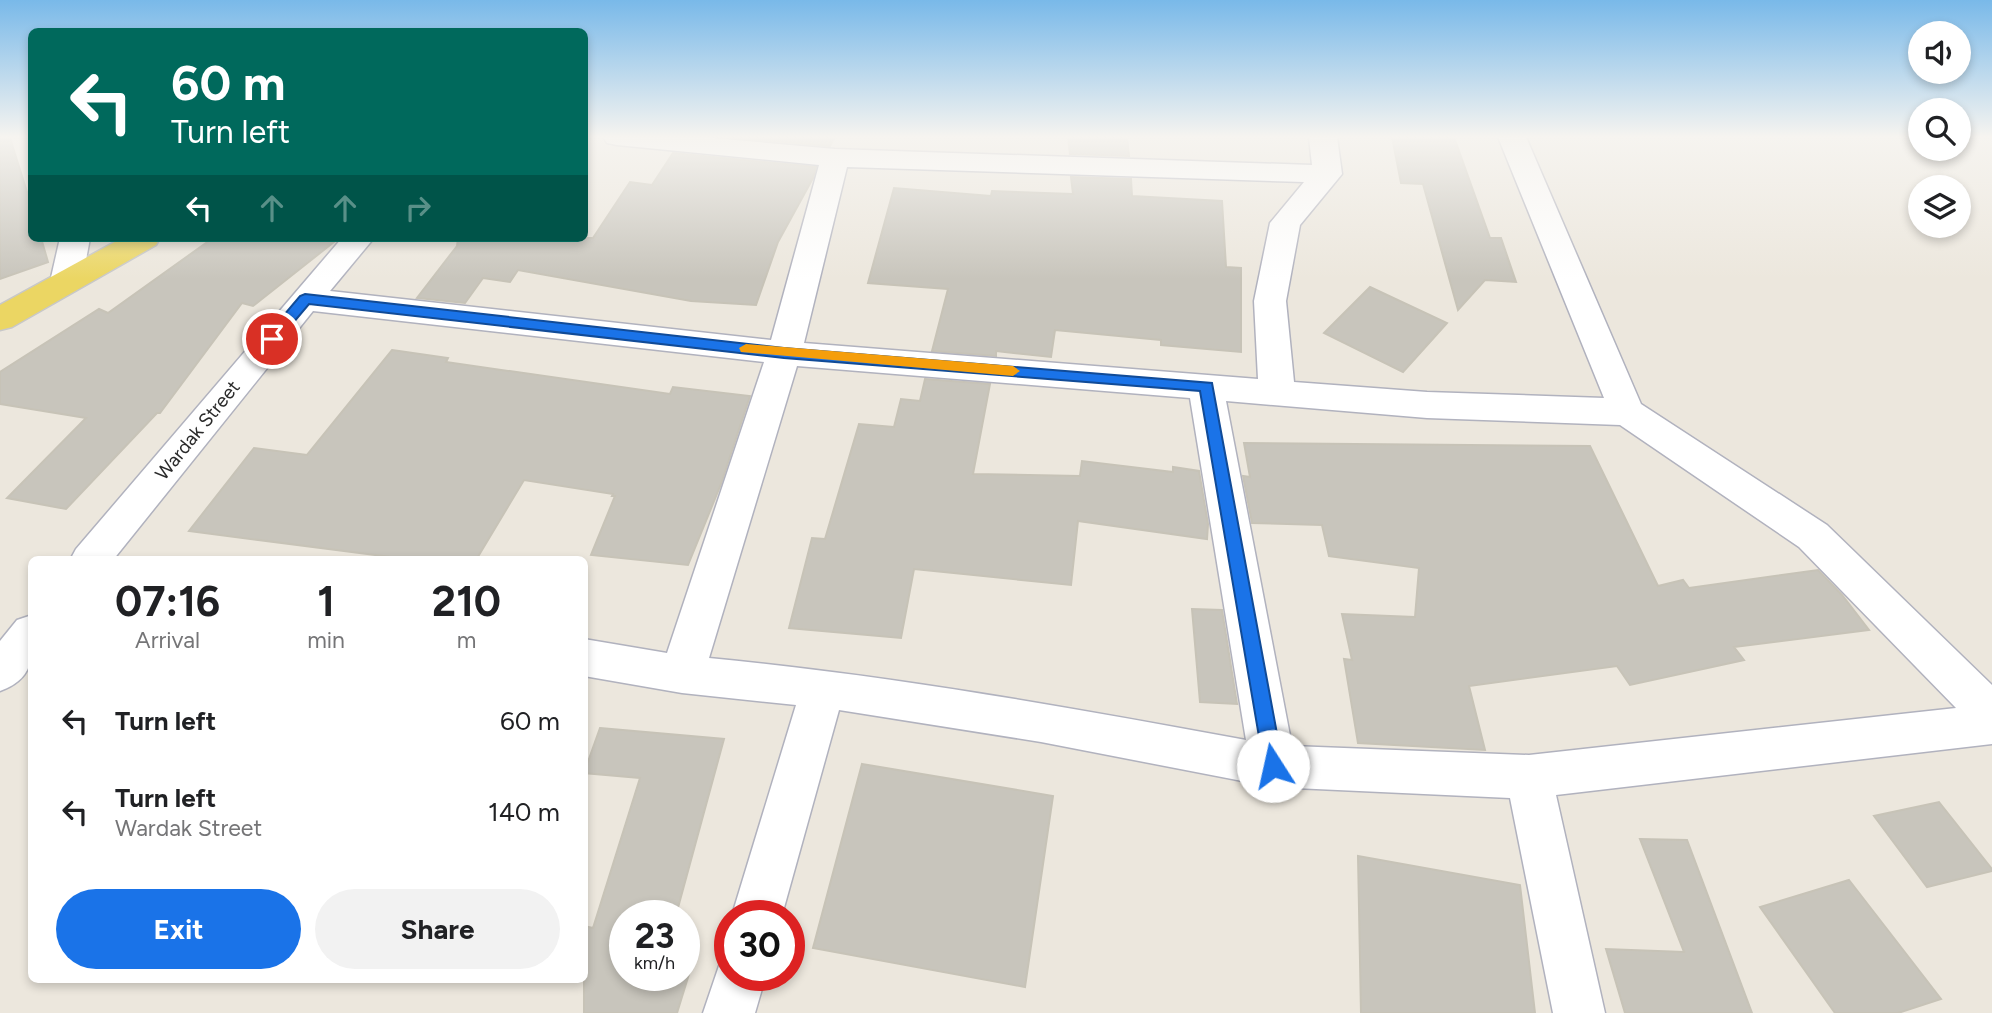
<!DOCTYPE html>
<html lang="en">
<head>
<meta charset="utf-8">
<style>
	:root { --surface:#fff; --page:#f2f2f2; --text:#202124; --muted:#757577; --accent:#1a73e8 }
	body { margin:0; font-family:Figtree,sans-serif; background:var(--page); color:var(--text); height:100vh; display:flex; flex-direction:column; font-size:26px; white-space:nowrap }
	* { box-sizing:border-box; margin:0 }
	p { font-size:23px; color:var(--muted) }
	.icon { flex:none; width:38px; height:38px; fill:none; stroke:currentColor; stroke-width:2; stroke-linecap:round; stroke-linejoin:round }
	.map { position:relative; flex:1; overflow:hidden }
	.drawer { position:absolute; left:28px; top:556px; width:560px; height:427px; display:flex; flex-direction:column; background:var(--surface); border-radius:10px; box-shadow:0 4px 10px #0003 }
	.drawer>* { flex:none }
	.top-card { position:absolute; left:28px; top:28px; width:560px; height:214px; border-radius:10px; box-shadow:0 4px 10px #0003; background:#00695c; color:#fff; overflow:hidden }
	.tools { position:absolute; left:1908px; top:21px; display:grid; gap:14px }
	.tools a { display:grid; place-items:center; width:63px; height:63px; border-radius:50%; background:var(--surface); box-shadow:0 4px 10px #0003; font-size:35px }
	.speed { position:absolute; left:609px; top:900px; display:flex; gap:14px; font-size:35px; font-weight:700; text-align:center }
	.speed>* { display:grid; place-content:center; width:91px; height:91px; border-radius:50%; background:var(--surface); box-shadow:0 4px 10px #0003; line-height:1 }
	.speed small { font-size:18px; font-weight:400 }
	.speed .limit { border:10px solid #d22; background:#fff; color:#111 }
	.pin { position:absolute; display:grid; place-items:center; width:60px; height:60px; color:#fff; margin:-30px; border:4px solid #fff; border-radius:50%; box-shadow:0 2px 7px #0007 }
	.me { position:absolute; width:77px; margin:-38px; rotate:350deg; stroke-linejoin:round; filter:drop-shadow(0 0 5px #0008) }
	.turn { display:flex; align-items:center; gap:24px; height:147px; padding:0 28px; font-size:32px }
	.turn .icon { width:91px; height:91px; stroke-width:2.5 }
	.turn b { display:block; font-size:49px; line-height:60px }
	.lanes { display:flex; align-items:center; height:66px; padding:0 28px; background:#0003; justify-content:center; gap:35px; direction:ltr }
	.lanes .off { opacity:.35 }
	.eta { display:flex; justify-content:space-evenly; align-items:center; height:119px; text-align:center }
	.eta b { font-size:42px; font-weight:700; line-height:49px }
	.action { display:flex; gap:14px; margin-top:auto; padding:14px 28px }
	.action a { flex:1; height:80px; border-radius:42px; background:var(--accent); color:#fff; font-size:28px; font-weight:700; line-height:80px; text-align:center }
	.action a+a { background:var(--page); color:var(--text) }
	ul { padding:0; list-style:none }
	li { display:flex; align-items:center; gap:21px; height:91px; padding:0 28px }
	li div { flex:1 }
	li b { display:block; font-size:26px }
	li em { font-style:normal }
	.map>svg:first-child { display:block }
	.building { fill:#c8c5bc; stroke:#c7c3b7; stroke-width:2 }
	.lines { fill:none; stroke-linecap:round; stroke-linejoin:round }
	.minor-casing { stroke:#b1b2be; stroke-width:3 }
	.major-casing { stroke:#c8c8c8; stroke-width:3 }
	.minor { fill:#fff; fill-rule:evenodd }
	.major { fill:#ebd663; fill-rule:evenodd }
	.route { fill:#1a73e8; stroke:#114b97; stroke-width:2 }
	.slow { fill:#f59e0b }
	.labels { text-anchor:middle; stroke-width:5; stroke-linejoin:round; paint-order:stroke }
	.street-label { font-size:19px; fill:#2b2b2b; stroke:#fff }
</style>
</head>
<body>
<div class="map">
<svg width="1992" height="1013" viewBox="0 0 1992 1013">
	<rect width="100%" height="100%" fill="#ece7dd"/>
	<g class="building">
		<path d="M728,137h107l-5,9z"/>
		<path d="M1068,137h59l2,19 -59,-2z"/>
		<path d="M1392,137h62l36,101h11l15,44 -31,-2 -27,30 -35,-126 -22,-1z"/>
		<path d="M10,138l22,70v30h9l7,24 -48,17v-140z"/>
		<path d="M673,153l143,14 -3,11 -35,64 -22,63 -65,-4 -173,-31 -8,12 -27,-4 -18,25 -48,-5 40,-52 1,-8h135l37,-56 22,3z"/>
		<path d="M1071,177l60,2 1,17 90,5 4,66 15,1v84l-80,-7v-5l-106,-10 -4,27 -55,-6v5l-64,-5 16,-62 -80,-6 26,-95 97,8 1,-5 81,3z"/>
		<path d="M213,238h126l-86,68 -11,-3 -82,110h-3l-91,96 -59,-11 79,-80 -86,-14v-32l99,-63 9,4z"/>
		<path d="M1370,287l77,36 -44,49 -79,-39z"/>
		<path d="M392,350l56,8 -2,4 224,32 3,-7 77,9 -29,88 -33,81 -97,-10 24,-59h-3l1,-2 -89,-14 -48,80h-62l-225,-29 65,-83 53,7z"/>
		<path d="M925,379l65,5 -17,90 107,2 2,-15 91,11v-5l26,4 9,53 -1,15 -129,-18 -7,64 -157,-16 -13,69 -112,-10 23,-90 13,1 34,-115 35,3 7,-28 19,2z"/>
		<path d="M1244,443l346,3 68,140 25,-6 6,8 129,-18 24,25 27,35 -135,17 10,13 -114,25 -13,-19 -148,20 16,64 -127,-7 -14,-84 8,1 -10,-46 73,3 4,-49 -90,-12 -7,-31 -70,-2 -9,-47 7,1z"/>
		<path d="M1192,609l30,1 15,94 -37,-2z"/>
		<path d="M600,728l124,11 -48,176h-51v60h59v-33l14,3 -21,68h-93v-87l9,2 47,-150 -56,-5z"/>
		<path d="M862,764l191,32 -28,191 -212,-39z"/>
		<path d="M1939,802l53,67v2l-65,16 -53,-71z"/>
		<path d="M1640,839l47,1 65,173h-127l-19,-64 78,3z"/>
		<path d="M1358,856l162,29 15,128h-174z"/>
		<path d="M1849,880l92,119 -43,14h-63l-75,-106z"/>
	</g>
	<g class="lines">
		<g class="minor-casing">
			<g id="minor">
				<path d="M603,137h99l133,12 477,16 -3,-28h28l5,37 -42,51 -14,76 8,81 133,10 177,6 -106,-261h28l115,267 186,121 165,160v59l-436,51 49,218h-52l-43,-215 -237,-11 -232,-45 -202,-32 -57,205h-50l64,-210 -114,-12 -98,-17v-37l83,14 97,-291 -451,-51 -200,249h-43l6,-11 266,-311h32l-44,53 441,49 48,-175 -202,-20 -10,-2zM847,167l457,15 -34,41 -16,78 4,78 -454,-36zM797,366l393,32 56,342c-179,-33 -357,-65 -537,-82zM1226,401l201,17 193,7 179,122 157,161 -427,47 -237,-9z"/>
				<path d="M60,238h30l-8,44 -5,7 -11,3 -11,-3 -5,-7z"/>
				<path d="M32,615c0,35 7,62 -32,76v-50l17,-21z"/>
				<path d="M730,953v22h36l-11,38h-52l19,-56z"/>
			</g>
		</g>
		<g class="major-casing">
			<path id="major" d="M122,238h38l-4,7 -144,82 -12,3v-25z"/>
		</g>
		<use href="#minor" class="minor"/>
		<use href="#major" class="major"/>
	</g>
	<linearGradient id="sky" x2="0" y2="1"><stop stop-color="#79b9e9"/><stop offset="0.49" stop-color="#f6f4f0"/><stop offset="1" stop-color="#f6f4f0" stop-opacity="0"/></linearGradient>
	<rect width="1992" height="279" fill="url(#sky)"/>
	<path class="route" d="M305,294l479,54 428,35 71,383 -3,6 -7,3 -6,-3 -3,-6 -64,-375 -416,-33 -475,-54 -32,38h-10v-7l33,-39z"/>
	<path class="slow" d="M746,344l267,22 7,5 -7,5 -272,-24 -2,-4z"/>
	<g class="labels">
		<g class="street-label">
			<text transform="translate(197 430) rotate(-51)" y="7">Wardak Street</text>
		</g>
	</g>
</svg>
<div class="tools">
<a><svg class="icon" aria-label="sound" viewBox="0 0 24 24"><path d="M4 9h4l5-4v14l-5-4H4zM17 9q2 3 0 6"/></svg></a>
<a><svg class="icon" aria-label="search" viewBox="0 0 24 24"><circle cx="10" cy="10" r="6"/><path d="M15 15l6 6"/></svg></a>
<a><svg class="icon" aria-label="layers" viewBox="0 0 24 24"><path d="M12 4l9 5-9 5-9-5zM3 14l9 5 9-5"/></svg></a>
</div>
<div class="speed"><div>23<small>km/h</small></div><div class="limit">30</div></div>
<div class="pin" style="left:272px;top:339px;background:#d93025"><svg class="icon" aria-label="arrive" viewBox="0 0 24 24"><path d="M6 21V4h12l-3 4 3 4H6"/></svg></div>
<svg class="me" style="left:1273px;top:766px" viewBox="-20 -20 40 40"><circle r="19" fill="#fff"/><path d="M0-13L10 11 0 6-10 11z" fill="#1a73e8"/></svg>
<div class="top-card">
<div class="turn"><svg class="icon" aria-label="left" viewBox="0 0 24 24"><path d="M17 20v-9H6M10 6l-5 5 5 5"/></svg><div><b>60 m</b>Turn left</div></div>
<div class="lanes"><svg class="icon" aria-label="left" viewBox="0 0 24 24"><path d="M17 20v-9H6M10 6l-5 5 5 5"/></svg><svg class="icon off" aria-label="ahead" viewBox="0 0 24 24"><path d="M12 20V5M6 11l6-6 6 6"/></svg><svg class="icon off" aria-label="ahead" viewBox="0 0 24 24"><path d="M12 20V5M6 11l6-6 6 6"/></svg><svg class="icon off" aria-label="right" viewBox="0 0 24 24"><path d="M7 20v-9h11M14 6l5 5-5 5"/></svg></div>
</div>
<section class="drawer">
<div class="eta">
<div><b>07:16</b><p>Arrival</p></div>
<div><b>1</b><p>min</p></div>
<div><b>210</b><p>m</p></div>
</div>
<ul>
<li><svg class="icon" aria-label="left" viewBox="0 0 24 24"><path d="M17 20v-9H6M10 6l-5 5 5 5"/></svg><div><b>Turn left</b></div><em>60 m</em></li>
<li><svg class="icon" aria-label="left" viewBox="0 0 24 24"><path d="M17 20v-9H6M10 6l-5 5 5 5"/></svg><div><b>Turn left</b><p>Wardak Street</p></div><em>140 m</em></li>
</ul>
<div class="action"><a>Exit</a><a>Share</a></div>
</section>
</div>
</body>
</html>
